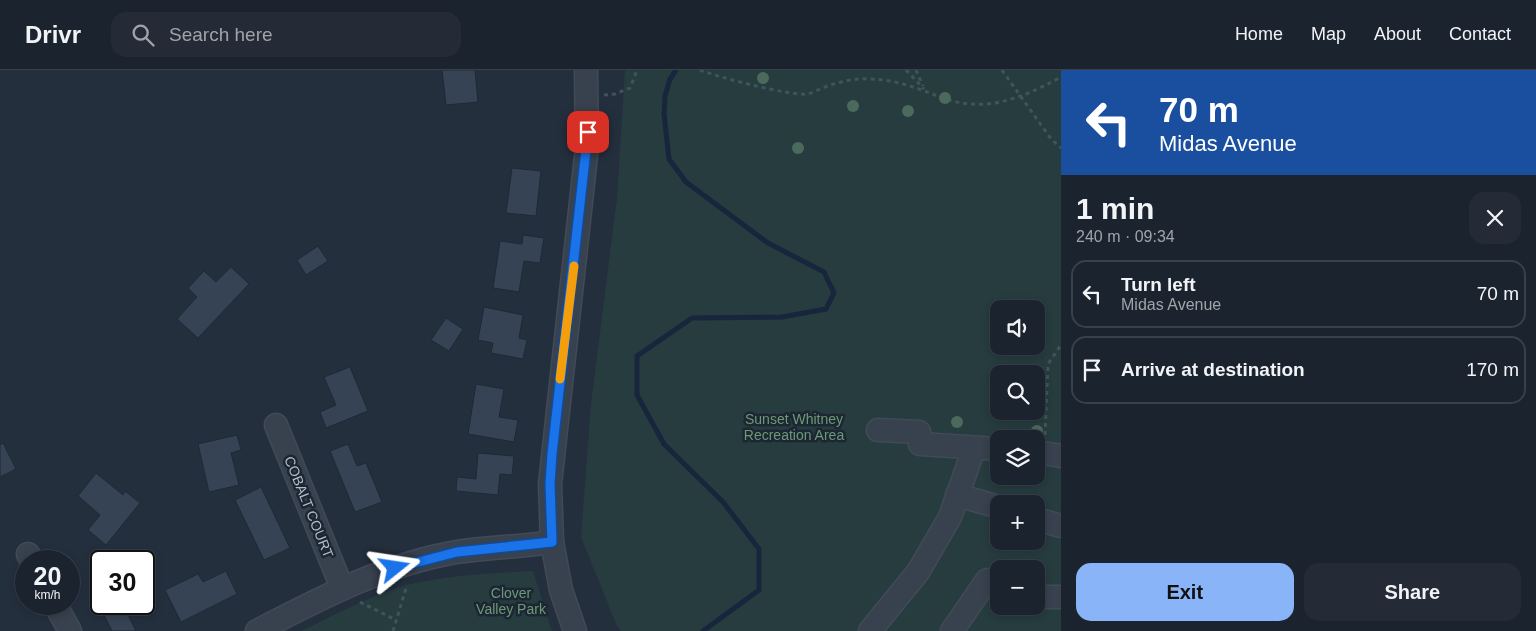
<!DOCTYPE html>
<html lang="en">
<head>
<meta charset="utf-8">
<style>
	:root { --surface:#1b232e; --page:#242b36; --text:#f1f3f6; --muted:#a0a4aa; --line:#39404a; --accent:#8ab4f8 }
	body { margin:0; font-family:Helvetica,sans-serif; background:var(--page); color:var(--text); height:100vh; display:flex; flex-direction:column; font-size:19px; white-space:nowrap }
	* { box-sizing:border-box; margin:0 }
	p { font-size:16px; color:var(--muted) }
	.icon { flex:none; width:28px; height:28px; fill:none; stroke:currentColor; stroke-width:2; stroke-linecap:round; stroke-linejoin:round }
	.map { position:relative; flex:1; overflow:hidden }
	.sheet { display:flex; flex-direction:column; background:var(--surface); width:475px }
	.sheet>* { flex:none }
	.top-card { background:#1a4fa0; color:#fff; overflow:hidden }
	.tools { position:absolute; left:990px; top:230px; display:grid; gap:10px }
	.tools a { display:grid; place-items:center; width:55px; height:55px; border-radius:10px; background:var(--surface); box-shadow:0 2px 8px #0003,0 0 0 1px var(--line); font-size:25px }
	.speed { position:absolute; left:15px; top:480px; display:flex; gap:10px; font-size:25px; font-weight:700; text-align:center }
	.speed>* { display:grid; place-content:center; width:65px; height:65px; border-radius:50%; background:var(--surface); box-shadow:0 2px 8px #0003,0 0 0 1px var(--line); line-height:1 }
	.speed small { font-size:12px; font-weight:400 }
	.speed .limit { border:2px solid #111; border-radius:8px; background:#fff; color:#111 }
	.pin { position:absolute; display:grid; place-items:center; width:42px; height:42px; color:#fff; margin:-21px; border-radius:10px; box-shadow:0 2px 8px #0006 }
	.me { position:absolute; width:55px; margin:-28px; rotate:75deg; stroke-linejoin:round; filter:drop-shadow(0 0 4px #0008) }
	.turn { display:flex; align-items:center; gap:18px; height:105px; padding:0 15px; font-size:22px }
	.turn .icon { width:65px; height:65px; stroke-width:2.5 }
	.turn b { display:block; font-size:35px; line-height:42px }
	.round { display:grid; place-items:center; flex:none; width:52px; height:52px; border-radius:15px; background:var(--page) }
	.overview { display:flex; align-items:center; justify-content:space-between; height:85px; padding:0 15px }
	h1 { font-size:30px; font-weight:600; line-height:38px }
	.primary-button { display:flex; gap:10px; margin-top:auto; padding:10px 15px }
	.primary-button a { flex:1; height:58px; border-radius:15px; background:var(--accent); color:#111; font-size:20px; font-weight:600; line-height:58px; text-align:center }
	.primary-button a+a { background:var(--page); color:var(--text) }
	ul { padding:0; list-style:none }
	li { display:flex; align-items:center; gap:15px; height:68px; margin:0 10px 8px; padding:0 5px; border:2px solid var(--line); border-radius:15px }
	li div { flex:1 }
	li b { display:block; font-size:19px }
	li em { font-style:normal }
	header { display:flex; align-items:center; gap:30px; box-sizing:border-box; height:70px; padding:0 25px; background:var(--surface); border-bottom:1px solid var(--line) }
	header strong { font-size:24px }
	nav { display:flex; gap:28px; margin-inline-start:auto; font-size:18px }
	.search { width:350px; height:45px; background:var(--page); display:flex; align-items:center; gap:12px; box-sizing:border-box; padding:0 18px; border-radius:15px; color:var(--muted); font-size:19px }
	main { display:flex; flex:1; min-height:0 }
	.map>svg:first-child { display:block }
	.green { fill:#263c3f; fill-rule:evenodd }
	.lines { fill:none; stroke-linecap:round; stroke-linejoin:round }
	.stream { stroke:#17263c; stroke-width:5 }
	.building { fill:#364354; stroke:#1f2835 }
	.minor-casing { stroke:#414a57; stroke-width:25 }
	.path { stroke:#3f5557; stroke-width:3; stroke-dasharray:4 4; stroke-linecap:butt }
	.minor { stroke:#38414e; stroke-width:22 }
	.tree { fill:#4b6a5d }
	.route-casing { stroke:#114b97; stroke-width:12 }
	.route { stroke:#1a73e8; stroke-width:9 }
	.slow { stroke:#f59e0b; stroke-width:9 }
	.labels { text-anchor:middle; stroke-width:5; stroke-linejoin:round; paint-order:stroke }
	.park-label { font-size:14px; fill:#6b9a76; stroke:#1d2633 }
	.street-label { font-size:14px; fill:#b4bcc9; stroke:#1d2633 }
</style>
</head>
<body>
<header>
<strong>Drivr</strong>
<div class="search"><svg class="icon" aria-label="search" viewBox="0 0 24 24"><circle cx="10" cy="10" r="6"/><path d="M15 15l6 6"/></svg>Search here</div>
<nav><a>Home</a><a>Map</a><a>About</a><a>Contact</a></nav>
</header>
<main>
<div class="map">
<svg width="1061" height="561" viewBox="0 0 1061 561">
	<rect width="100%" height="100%" fill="#242f3e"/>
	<g class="green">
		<path d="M625,0h436v561h-440l-5,-7 -35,-87 10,-133 26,-206zM999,239h37v37h-37zM999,304h37v37h-37zM999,369h37v37h-37zM999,434h37v37h-37zM999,499h37v37h-37z"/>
		<path d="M533,501l19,60h-251c32,-15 76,-39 110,-47 40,-9 81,-11 122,-13z"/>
	</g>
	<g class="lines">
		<path class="stream" d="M676,0l-6,9 -5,17 -1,18 5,45 17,23 82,61 56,29 10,21 -8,16 -44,8 -90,1 -55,38v39l27,49 59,58 36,47v41l-56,41"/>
	</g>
	<g class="building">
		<path d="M442,0h33l3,32 -32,3z"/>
		<path d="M512,98l29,3 -5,45 -30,-3z"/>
		<path d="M523,165l21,3 -4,25 -16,-2 -5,31 -26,-4 7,-47 22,3z"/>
		<path d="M318,176l10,15 -22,14 -9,-15z"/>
		<path d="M231,197l18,17 -51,54 -21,-19 20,-22 -9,-9 16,-17 12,11z"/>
		<path d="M484,237l39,8 -4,23 8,2 -4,19 -32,-6 2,-10 -15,-3z"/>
		<path d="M446,248l17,11 -14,22 -18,-11z"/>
		<path d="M350,297l18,44 -42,17 -6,-16 16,-7 -12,-28z"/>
		<path d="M476,314l28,5 -5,28 19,3 -4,22 -46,-8z"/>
		<path d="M237,365l4,15 -10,3 8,32 -30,7 -11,-48z"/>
		<path d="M3,373l13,26 -16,8v-32z"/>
		<path d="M348,374l9,22 9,-3 16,39 -27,10 -25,-61z"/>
		<path d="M478,383l36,3 -2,19 -12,-1 -2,21 -42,-4 1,-14 19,2z"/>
		<path d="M96,403l27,22 2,-4 15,12 -34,42 -18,-15 12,-15 -22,-19z"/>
		<path d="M261,417l29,61 -26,12 -29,-60z"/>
		<path d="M226,501l11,23 -56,28 -16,-32 33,-16 5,8z"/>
		<path d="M101,529v5h22l13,27h-24l-15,-30z"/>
	</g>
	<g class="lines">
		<g class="minor-casing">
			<g id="minor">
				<path d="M276,355l66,163"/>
				<path d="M878,360l41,2"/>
				<path d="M920,374l79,5"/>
				<path d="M1036,382l25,4"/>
				<path d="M957,425l42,12"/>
				<path d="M1036,449l25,7"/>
				<path d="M28,484l4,7"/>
				<path d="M1036,527h25"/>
				<path d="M55,534l15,27"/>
				<path d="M257,561c64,-33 128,-67 200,-79 32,-5 63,-5 95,-10"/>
				<path d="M575,561l-14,-41 -9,-48 -2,-58 37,-337 -1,-77"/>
				<path d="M870,561l48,-59 32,-55 24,-69"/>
				<path d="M952,561l35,-51 12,4"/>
			</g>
		</g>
		<g class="path">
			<path d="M700,0c17,7 90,26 107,24 6,-1 12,-5 18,-7 14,-5 29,-9 44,-8 28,0 52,11 77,20 42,14 78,-2 115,-22"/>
			<path d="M906,0l18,19"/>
			<path d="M916,0l7,16"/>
			<path d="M1002,0l49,69 10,9"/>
			<path d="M604,25l11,-1 15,-6 7,-18"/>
			<path d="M1045,365l3,-71 13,-19"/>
			<path d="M360,532l36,18"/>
			<path d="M393,561l14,-46"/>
		</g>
		<use href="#minor" class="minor"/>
	</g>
	<g class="tree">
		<circle cx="763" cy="8" r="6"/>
		<circle cx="945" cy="28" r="6"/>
		<circle cx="853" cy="36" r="6"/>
		<circle cx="908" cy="41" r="6"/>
		<circle cx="798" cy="78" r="6"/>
		<circle cx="957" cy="352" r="6"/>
		<circle cx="1037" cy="361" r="6"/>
	</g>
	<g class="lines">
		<g class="route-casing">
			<path id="route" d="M395,498l62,-16 95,-10 -2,-58 2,-30 36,-322"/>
		</g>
		<use href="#route" class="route"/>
		<path class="slow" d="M560,309l14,-113"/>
	</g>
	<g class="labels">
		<g class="park-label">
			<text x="794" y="354">Sunset Whitney<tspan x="794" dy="16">Recreation Area</tspan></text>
			<text x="511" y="528">Clover<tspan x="511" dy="16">Valley Park</tspan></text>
		</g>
		<g class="street-label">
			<text transform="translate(309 437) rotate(68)" y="5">COBALT COURT</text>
		</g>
	</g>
</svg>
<div class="tools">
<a><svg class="icon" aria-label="sound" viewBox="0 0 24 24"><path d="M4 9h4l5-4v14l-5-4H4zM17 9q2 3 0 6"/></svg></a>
<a><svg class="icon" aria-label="search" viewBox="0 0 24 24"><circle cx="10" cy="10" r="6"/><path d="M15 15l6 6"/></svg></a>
<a><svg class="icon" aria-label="layers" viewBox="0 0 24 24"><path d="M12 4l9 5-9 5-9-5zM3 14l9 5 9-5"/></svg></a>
<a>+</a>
<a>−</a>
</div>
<div class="speed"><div>20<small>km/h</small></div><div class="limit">30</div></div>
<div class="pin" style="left:588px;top:62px;background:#d93025"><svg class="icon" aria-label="arrive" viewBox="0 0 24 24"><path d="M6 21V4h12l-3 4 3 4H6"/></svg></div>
<svg class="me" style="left:395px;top:498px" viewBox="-20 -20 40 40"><path d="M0-17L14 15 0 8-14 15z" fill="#1a73e8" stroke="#fff" stroke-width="4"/></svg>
</div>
<section class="sheet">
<div class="top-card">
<div class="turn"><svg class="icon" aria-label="left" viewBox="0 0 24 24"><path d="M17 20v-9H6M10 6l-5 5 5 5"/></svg><div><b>70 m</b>Midas Avenue</div></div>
</div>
<div class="overview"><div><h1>1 min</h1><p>240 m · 09:34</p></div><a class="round"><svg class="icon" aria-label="close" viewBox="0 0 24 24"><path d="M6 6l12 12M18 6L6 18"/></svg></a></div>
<ul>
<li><svg class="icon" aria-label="left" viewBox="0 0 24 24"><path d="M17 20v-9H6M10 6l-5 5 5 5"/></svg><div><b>Turn left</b><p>Midas Avenue</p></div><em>70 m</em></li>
<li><svg class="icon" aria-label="arrive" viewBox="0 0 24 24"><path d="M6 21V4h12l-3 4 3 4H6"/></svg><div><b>Arrive at destination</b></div><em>170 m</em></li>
</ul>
<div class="primary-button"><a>Exit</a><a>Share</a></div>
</section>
</main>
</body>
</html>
